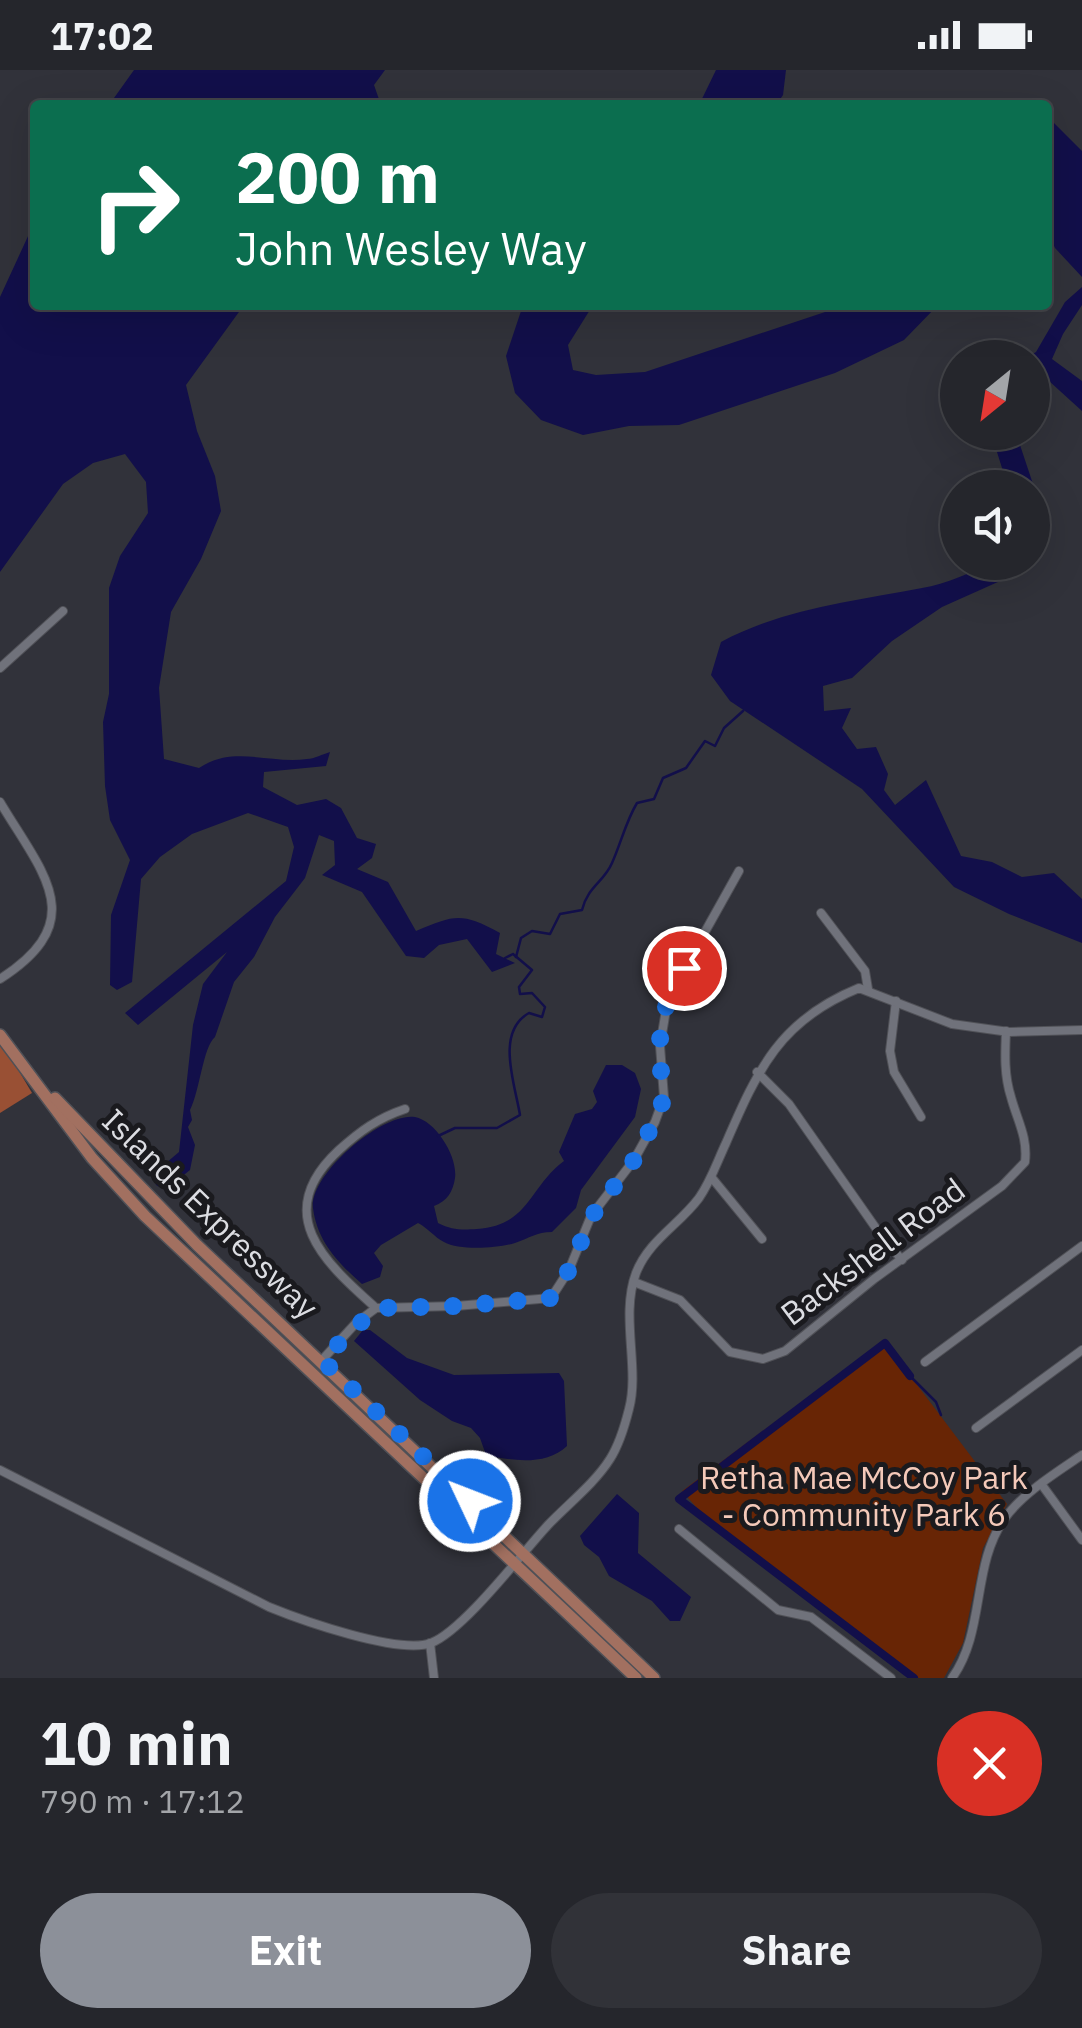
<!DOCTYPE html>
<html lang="en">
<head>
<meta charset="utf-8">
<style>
	:root { --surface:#25262c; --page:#313238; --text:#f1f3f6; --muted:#a3a5a9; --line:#424348; --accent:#8c9099 }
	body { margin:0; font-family:"IBM Plex Sans",sans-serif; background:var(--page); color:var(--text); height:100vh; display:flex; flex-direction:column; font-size:38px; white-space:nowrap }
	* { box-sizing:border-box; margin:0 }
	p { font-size:32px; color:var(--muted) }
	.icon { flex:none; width:55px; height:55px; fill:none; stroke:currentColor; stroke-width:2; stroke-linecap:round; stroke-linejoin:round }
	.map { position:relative; height:1608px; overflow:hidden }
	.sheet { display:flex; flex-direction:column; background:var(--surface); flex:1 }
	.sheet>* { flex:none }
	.top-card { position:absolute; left:30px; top:30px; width:1022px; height:210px; border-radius:10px; box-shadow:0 10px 40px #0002,0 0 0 2px var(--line); background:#0b6e4f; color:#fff; overflow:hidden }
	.needle { width:65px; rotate:210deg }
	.buttons { position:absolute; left:940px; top:270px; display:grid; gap:20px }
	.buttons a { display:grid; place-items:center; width:110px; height:110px; border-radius:50%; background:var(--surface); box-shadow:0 10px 40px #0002,0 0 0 2px var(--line); font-size:50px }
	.pin { position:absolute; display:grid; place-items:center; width:85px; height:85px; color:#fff; margin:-42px; border:5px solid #fff; border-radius:50%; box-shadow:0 2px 10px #0007 }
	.me { position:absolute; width:110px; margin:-55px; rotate:313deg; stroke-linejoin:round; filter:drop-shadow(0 0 8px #0008) }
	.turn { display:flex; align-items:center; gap:35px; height:210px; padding:0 40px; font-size:45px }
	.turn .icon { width:130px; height:130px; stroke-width:2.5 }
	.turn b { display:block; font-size:70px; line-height:85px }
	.round { display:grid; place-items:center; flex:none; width:105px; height:105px; border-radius:52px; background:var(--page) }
	.summary { display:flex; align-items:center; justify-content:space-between; height:170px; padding:0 40px }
	h1 { font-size:60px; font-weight:700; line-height:75px }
	.primary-button { display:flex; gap:20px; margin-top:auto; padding:20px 40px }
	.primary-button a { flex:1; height:115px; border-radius:60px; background:var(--accent); color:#fff; font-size:40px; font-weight:700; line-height:115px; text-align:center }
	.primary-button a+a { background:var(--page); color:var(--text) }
	.status { display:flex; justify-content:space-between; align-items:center; height:70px; padding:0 50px; background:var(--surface); direction:ltr }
	.status svg { height:28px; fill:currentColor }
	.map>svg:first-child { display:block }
	.green { fill:#682505 }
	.forest { fill:#995034 }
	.water { fill:#120f4a }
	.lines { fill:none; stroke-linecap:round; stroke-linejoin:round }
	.stream { stroke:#120f4a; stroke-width:2.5 }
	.canal { stroke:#120f4a; stroke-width:8 }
	.street-casing { stroke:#505157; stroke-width:10 }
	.primary-casing { stroke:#505157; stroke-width:14 }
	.street { stroke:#70727b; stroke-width:8 }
	.primary { stroke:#a27060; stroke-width:11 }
	.route { stroke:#1a73e8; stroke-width:18; stroke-dasharray:0 32.4 }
	.labels { text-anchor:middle; stroke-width:10; stroke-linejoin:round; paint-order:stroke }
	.street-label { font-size:32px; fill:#dcdde2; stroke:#1a1a1e }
	.park-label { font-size:32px; fill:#f4c9b9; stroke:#1a1a1e }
</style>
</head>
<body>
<div class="status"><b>17:02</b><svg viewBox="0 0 49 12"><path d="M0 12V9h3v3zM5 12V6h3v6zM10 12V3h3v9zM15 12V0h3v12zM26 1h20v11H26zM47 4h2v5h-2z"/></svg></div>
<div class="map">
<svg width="1082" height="1608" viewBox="0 0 1082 1608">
	<rect width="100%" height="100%" fill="#31323a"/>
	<path class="green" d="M884,1271l123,163 -24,44 -20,95 -19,35h-32l-215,-170 -15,-17z"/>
	<path class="forest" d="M0,969l32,54 -32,20z"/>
	<g class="water">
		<path d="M134,0h251l-11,15 7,20h-272z"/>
		<path d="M716,0h70l-3,25 -7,10h-77z"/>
		<path d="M1048,51l6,2 28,28v126l-27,-29 -7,-16z"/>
		<path d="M35,151v84h209l-58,80 11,46 18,45 6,35 -20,48 -30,53 -12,76 5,71 35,9c34,-23 70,-4 108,-9 7,0 16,-5 23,-7l-4,14 -62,6 -1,15 34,18 29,-6 15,9 16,30 19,6 -4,14 -15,11 31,13 28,49c39,-16 45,-19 84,2l-4,21 19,9 -23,9 -25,-33 -28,6 -15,13 -18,-2 -44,-64 -40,-17 13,-10 -1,-24 -15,-6 -14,43 -30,39 -21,40 -20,25 -19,55c-12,10 -15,53 -25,73l2,10 -4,7 7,18 -5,25 -25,20 -9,-5 -3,-11 26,-22 14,-127 10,-41 24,-32 -89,73 -13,-12 161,-132 8,-34 -6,-20 -40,-14 -56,21 -32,23 -19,22 -9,103 -15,8 -7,-5 1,-70 19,-55 -20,-40 -5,-34 -2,-64 6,-28v-106l11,-32 28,-43 -2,-31 -21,-28 -32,9 -30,21 -63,88v-275z"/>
		<path d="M1082,217v18l-19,29 -11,25 30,22v30l-33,-30h-16l-1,-23 -5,-1 9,-5 29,-50z"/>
		<path d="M523,235h70l-25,40 5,25 23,5 49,-3 201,-67h92l-34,35 -69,33 -156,52 -50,1 -46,9 -42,-15 -26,-27 -9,-37z"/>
		<path d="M991,363h25l19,57 3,60 -5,6 -1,-68 -24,-1z"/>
		<path d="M995,492l32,1 -9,10 -76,34 -50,34 -40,37 -29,8 1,25 27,-3 -9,20 15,21 19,-2 12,27 -4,16 11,15 31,-25 35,76 31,6 30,15 32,-4 28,26v44l-73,-29 -55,-27 -92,-98 -132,-88 -19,-26 10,-33c61,-33 133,-41 201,-54 24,-4 50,-16 73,-26z"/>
		<path d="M606,995h16l13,8 6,16 -6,28 -54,73 -5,18 -24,24c-16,0 -22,6 -37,11 -17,5 -55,8 -71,-1 -10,-5 -16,-14 -26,-19l-37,22 -7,8 9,13 -3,11 -18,7c-24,-21 -45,-43 -49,-76 -4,-33 69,-96 102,-91 21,4 43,40 40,61 -2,14 -8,23 -21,28l4,17c14,7 23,7 39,6 53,-4 51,-41 87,-68l-5,-9 16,-38 17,-5 5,-7 -4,-11z"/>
		<path d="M363,1260h7l37,28 47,17 105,-2 5,8 3,65c-21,20 -55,15 -81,9l-6,-17 -9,-10 -19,-7 -32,-21 -66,-59z"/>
		<path d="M617,1424l22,19 -1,40 53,44 -11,24h-10l-18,-20 -43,-25 -10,-19 -15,-12 -4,-9z"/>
	</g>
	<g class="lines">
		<g class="stream">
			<path d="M516,887l5,-19 11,-7 18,3 10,-20 22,-4c6,-24 22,-28 30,-47 9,-20 14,-42 25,-60l17,-4 9,-21 23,-10 19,-27 10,5 9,-18 19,-17"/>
			<path d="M438,1066l17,-8h42l23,-13c-5,-31 -25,-83 9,-102l13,4 3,-10 -13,-14 -12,1 -1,-7 13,-17 -19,-16 -8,4"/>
			<path d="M910,1306l26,26 5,13"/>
		</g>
		<path class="canal" d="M910,1306l-25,-33 -206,156 235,179"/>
		<g class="street-casing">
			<g id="street">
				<path d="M0,598l63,-57"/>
				<path d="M0,732c42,71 92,118 0,177"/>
				<path d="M821,843l44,58 3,18"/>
				<path d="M896,931l-6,50 4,21 27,45"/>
				<path d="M757,1002l32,32 91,130 22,26"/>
				<path d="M712,1108l50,61"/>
				<path d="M634,1212l46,18 50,52 33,7 22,-8 89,-72 128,-93 23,-24c3,-25 -8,-42 -14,-65 -7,-22 -6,-43 -5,-66"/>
				<path d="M376,1238c-53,-47 -105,-95 -37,-158 21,-19 39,-32 66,-41"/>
				<path d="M322,1290l34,-37 20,-15 80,-2 95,-8 18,-28 22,-54 43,-56 21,-38 9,-25 -4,-51 8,-48 71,-127"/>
				<path d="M925,1292l157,-116"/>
				<path d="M976,1358l106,-78"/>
				<path d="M0,1400l269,137c32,13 130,48 162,36 33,-13 91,-90 117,-118 20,-21 47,-42 62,-66 9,-14 15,-34 19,-50 11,-41 -9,-93 7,-136 13,-33 43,-48 63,-75 12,-17 18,-36 27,-55 32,-74 54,-123 133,-155l93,36 57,8 73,-2"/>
				<path d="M1042,1415l40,55"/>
				<path d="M679,1459l99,81 33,7 80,61"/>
				<path d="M430,1573l4,35"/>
				<path d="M952,1608c34,-47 19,-113 53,-160 18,-25 52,-46 77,-63"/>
			</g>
		</g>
		<g class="primary-casing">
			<g id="primary">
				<path d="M0,965l92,123 53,58 491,462"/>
				<path d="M55,1028l142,147 457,433"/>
			</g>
		</g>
		<use href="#street" class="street"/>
		<use href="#primary" class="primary"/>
	</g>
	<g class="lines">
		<path class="route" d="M470,1431l-148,-141 54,-52 80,-2 95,-8 18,-28 23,-54 42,-56 28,-53 -2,-74 8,-35 16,-30"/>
	</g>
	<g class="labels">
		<g class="street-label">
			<text transform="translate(210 1144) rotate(44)" y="11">Islands Expressway</text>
			<text transform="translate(873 1182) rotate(-37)" y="11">Backshell Road</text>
		</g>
		<g class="park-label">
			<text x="864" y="1419">Retha Mae McCoy Park<tspan x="864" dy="37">- Community Park 6</tspan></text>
		</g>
	</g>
</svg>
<div class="buttons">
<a><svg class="needle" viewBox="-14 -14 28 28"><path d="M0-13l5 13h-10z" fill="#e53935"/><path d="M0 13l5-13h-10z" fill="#a3a5a9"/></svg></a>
<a><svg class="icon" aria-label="sound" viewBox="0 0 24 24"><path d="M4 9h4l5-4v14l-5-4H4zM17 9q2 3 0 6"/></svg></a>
</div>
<div class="pin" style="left:684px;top:898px;background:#d93025"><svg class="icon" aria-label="arrive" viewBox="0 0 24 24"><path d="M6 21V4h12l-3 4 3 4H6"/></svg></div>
<svg class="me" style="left:470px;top:1431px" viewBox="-20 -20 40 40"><circle r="17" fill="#1a73e8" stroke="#fff" stroke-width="3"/><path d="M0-11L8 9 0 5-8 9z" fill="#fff"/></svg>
<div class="top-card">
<div class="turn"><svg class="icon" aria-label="right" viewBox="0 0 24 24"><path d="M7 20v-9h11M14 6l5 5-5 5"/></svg><div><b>200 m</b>John Wesley Way</div></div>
</div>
</div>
<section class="sheet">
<div class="summary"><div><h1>10 min</h1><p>790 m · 17:12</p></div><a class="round" style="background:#d93025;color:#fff"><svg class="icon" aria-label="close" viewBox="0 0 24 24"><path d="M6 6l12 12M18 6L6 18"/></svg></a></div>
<div class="primary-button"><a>Exit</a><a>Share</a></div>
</section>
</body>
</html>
